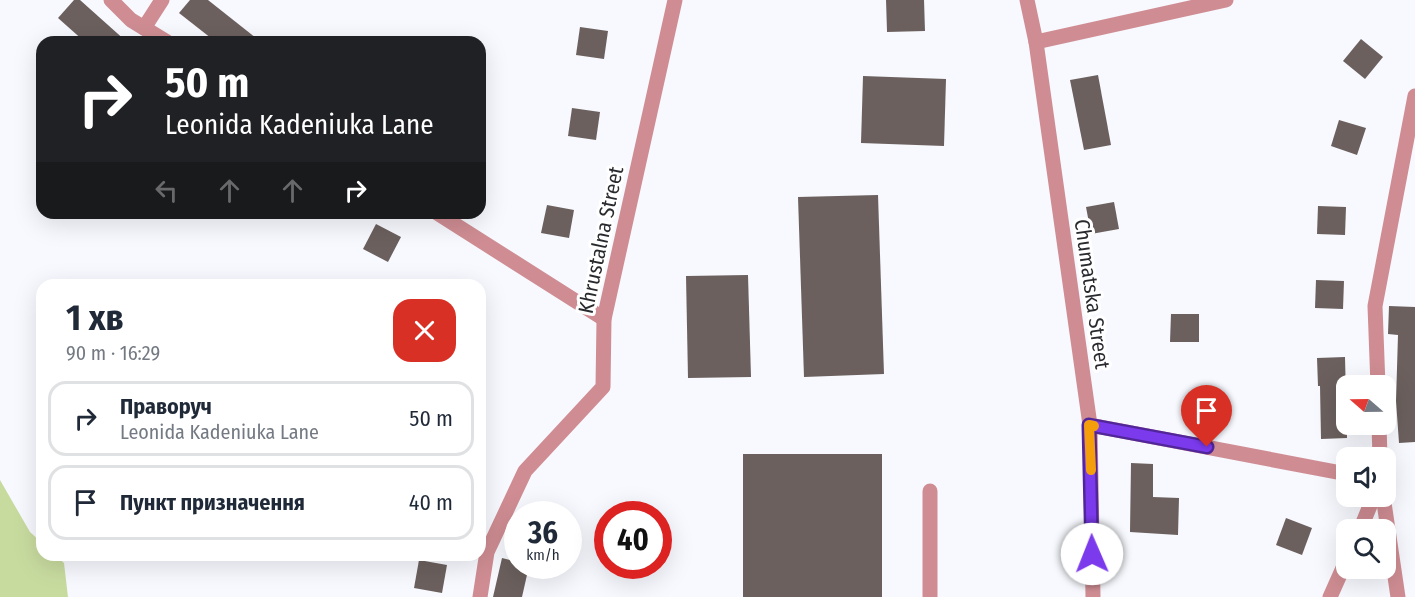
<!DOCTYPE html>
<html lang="uk">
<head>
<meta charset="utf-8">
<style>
	:root { --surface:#fff; --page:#f6f6f7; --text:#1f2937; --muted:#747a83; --line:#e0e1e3 }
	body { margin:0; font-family:"Fira Sans Condensed",sans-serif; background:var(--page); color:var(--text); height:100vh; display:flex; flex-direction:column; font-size:22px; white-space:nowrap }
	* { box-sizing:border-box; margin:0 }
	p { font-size:20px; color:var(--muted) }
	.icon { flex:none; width:33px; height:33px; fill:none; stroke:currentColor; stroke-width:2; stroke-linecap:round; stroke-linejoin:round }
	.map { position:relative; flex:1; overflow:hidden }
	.panel { position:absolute; left:36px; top:279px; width:450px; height:282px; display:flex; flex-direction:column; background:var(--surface); border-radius:18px; box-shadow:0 6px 24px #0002 }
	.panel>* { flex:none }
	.banner { position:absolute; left:36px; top:36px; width:450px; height:183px; border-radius:18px; box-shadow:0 6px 24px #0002; background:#202124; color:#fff; overflow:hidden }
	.needle { width:39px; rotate:290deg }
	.fabs { position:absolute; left:1336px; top:375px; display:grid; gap:12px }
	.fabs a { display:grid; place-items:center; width:60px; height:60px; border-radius:12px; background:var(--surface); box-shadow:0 6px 24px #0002; font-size:30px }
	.speed { position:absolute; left:504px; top:501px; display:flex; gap:12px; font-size:30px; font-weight:700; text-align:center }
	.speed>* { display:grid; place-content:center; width:78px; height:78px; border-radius:50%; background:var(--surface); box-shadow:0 6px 24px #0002; line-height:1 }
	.speed small { font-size:15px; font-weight:400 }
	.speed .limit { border:9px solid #d22; background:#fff; color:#111 }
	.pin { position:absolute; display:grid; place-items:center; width:51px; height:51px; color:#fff; margin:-62px -26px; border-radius:50% 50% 50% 0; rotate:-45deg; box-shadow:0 0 6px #0007 }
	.pin .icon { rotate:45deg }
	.me { position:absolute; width:66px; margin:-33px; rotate:359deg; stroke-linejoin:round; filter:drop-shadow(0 0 4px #0008) }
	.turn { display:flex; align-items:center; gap:21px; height:126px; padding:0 30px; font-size:27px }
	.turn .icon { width:78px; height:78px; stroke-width:2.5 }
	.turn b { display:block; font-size:42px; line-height:51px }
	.lanes { display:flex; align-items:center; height:57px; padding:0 30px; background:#0003; justify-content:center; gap:30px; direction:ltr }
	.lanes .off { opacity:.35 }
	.round { display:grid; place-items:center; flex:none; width:63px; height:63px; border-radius:18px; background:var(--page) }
	.overview { display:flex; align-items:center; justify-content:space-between; height:102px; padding:0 30px }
	h1 { font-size:36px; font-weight:700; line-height:45px }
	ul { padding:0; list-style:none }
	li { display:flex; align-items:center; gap:18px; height:75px; margin:0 12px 9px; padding:0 18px; border:3px solid var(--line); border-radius:18px }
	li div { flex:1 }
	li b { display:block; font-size:22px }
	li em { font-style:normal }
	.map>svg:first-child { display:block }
	.green { fill:#c8db9f }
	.building { fill:#6b605d }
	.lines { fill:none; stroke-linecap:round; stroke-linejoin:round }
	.minor { stroke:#cf8d93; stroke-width:15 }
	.tertiary { stroke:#cf8d93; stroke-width:15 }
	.route-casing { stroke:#51269a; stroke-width:15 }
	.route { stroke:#7c3aed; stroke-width:10 }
	.slow { stroke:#f59e0b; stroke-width:10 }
	.labels { text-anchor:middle; stroke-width:6; stroke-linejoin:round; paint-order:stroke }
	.street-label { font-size:21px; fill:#282a2e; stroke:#fff }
</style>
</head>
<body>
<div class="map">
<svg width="1415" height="597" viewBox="0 0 1415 597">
	<rect width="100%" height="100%" fill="#f7f9fe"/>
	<path class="green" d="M0,480l30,52 12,11v12h13l9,8 4,34h-68z"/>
	<g class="building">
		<path d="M74,0h6l47,42h-42l-27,-24z"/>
		<path d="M190,0h18l53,42h-45l-37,-29z"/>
		<path d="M886,0h38l1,31 -38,1z"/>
		<path d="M580,27l28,4 -4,28 -28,-4z"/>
		<path d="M1361,39l22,18 -18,22 -22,-18z"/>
		<path d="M1098,75l13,70 -27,5 -14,-70z"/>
		<path d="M863,76l83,3 -2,67 -83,-3z"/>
		<path d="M572,108l28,4 -4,28 -28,-4z"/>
		<path d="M1339,120l27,8 -9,27 -26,-9z"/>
		<path d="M878,195l6,179 -80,3 -6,-180z"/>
		<path d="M1114,202l5,27 -28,5 -5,-27z"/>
		<path d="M547,205l27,5 -5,28 -28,-5z"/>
		<path d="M1318,206l28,1 -1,28 -28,-1z"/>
		<path d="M376,224l25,13 -13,25 -25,-13z"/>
		<path d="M748,275l3,102 -63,1 -2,-102z"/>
		<path d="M1316,280l28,1 -1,28 -28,-1z"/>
		<path d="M1389,306l26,1v135l-16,1 -3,-42 2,-66 -10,-1z"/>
		<path d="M1171,314h28v28h-29z"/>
		<path d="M1345,357l2,81 -26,1 -1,-53h-2l-1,-28z"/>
		<rect x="743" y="454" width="139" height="143"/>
		<path d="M1131,463l22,1v33l26,1 -1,37 -48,-3z"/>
		<path d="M1286,518l26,10 -10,27 -26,-10z"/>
		<path d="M502,558l16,4v4h11l-7,31h-29z"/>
		<path d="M419,560l28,5 -5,28 -28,-5z"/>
	</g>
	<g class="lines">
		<g class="minor">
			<path d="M111,0l20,20 36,22"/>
			<path d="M144,28l18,-28"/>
			<path d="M1036,42l190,-42"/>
			<path d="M437,213l167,106"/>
			<path d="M1378,386l-3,-80 40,-210"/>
			<path d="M1379,424l1,34"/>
			<path d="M1090,425l257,49"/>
			<path d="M1383,496l15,101"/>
			<path d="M1360,530l14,-34"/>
			<path d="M480,597l7,-45 38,-81 78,-84 1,-68 71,-319"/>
			<path d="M930,597v-106"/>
			<path d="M1330,597l17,-38"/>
		</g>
		<path class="tertiary" d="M1027,0l9,42 54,383 3,172"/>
	</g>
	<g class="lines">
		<g class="route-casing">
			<path id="route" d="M1092,554l-3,-129 118,22"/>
		</g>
		<use href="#route" class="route"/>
		<path class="slow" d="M1091,470l-2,-45 5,1"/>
	</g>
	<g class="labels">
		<g class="street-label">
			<text transform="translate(601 240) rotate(-78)" y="7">Khrustalna Street</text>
			<text transform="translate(1092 294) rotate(82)" y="7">Chumatska Street</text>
		</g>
	</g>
</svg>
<div class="fabs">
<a><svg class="needle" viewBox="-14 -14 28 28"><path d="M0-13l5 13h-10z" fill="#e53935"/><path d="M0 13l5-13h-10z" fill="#747a83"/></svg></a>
<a><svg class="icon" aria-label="sound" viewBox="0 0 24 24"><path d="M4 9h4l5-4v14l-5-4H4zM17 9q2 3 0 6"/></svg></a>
<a><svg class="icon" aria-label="search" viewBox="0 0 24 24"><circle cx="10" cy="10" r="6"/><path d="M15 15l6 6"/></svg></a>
</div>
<div class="speed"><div>36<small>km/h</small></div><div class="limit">40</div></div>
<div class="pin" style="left:1207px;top:447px;background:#d93025"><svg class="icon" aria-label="arrive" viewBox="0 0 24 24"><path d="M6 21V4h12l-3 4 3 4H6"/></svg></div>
<svg class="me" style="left:1092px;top:554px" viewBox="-20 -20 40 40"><circle r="19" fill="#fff"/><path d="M0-13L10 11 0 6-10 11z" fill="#7c3aed"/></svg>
<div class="banner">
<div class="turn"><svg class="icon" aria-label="right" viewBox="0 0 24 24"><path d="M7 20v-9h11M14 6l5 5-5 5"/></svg><div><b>50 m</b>Leonida Kadeniuka Lane</div></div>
<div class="lanes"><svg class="icon off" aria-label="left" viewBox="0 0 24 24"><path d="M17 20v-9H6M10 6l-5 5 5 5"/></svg><svg class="icon off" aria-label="ahead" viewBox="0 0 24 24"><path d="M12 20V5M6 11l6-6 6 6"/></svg><svg class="icon off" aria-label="ahead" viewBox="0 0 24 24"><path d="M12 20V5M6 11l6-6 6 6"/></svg><svg class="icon" aria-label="right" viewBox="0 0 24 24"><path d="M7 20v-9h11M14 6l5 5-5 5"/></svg></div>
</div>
<section class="panel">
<div class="overview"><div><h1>1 хв</h1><p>90 m · 16:29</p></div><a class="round" style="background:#d93025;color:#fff"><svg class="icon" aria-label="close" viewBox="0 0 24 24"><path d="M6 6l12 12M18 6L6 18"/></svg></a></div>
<ul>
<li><svg class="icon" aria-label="right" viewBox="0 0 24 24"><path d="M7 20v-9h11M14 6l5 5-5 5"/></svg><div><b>Праворуч</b><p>Leonida Kadeniuka Lane</p></div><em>50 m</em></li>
<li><svg class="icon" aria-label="arrive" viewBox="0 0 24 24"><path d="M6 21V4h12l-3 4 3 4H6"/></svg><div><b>Пункт призначення</b></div><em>40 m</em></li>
</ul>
</section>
</div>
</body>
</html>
